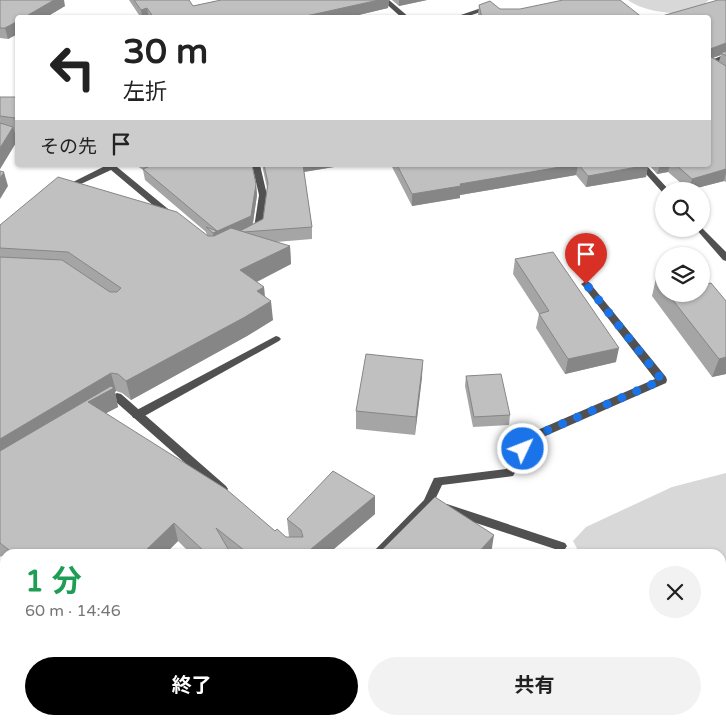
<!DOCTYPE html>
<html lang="ja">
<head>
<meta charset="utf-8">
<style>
	:root { --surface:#fff; --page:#f2f2f2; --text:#222; --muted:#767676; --accent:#000 }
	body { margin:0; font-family:"Varela Round","Noto Sans JP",sans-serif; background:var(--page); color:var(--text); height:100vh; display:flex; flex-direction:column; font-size:19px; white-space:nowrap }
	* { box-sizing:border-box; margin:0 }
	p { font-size:16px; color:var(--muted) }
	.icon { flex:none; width:28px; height:28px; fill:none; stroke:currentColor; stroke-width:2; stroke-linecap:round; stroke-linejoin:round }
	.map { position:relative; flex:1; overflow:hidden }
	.drawer { position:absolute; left:0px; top:549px; width:726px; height:176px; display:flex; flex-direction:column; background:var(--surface); border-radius:15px 15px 0 0; box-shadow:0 1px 4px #0004 }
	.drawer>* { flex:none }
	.top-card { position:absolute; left:15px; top:15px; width:696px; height:152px; border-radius:5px; box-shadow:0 1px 4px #0004; background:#fff; color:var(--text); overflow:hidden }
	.tools { position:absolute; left:655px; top:182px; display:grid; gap:10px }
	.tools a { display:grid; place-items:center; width:55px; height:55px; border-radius:50%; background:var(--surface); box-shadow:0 1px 4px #0004; font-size:25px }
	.pin { position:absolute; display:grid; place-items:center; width:42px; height:42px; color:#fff; margin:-51px -21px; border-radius:50% 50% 50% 0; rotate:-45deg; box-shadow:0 0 5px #0007 }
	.pin .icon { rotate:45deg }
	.me { position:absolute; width:55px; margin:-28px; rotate:47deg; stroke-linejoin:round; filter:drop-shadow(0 0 4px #0008) }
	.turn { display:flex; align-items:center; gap:18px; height:105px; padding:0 25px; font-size:22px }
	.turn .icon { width:65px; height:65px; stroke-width:2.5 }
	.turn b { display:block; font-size:35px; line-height:42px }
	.then { display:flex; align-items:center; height:48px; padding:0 25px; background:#0003; gap:10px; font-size:19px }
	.round { display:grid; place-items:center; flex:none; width:52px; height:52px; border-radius:26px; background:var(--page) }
	.headline { display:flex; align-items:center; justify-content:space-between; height:85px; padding:0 25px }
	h1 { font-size:30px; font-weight:700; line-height:38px; color:#1e9e55 }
	.action { display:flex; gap:10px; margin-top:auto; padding:10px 25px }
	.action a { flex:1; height:58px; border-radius:30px; background:var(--accent); color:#fff; font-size:20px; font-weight:700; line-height:58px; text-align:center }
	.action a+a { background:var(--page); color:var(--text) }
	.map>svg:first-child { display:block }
	.green { fill:#d8d8d8 }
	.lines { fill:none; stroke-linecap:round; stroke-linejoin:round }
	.service { fill:#515151; fill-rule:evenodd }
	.minor { fill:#515151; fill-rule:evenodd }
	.wall { fill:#a5a5a5; fill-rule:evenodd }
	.shaded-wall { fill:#868686 }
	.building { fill:#c0c0c0; stroke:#868686 }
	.route { stroke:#1a73e8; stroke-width:9; stroke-dasharray:0 16.2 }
</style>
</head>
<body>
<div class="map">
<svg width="726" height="724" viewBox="0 0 726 724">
	<rect width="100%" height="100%" fill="#fff"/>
	<g class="green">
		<path d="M628,0h81c-3,2 -6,6 -9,8 -16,10 -57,4 -72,-8z"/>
		<path d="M726,473v251h-344l-1,-4h340v-166h-141l-7,-13 13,-14 86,-40z"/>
	</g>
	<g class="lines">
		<g class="service">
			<path d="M0,130l18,4v5l-18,-5z"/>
			<path d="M586,281l3,1 77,95 1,3 -1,3 -132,58 -21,35 -71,9 -10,21 -47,48h-14l53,-54 10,-22 72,-9 20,-34 129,-56 -72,-93 -2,-2z"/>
			<path d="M276,336l3,1 2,2 -2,2 -138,77h-8l-1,-3 1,-3z"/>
			<path d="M447,504l118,39 2,3 -2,3 -4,2 -118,-39 -2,-3 2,-3z"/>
			<path d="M169,720h14l-1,4h-14z"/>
		</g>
		<g class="minor">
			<path d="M382,0h7l21,18h-8z"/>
			<path d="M490,5l3,2 -1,1 -29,10h-11z"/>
			<path d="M726,54v5l-17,6v-4z"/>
			<path d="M107,165h11l-1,2 56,46 1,2 -1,2h-6l-56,-47 -43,20h-6l-1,-2z"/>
			<path d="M252,165h8l7,30 -5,35 -8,4 -4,-3 4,-3 5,-33z"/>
			<path d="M638,165h8l24,26h-6l-1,2z"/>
			<path d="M701,227l25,25v9l-3,-1 -27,-31h5z"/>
			<path d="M117,393l4,1 105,92 2,3 -2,3 -4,1 -4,-1 -102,-90 -6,5h-8l-1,-3 1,-3z"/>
			<path d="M5,691v12l-5,1v-12z"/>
			<path d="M350,720h15l2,4h-15z"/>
		</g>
	</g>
	<g class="wall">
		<path d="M0,0l65,6 -57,33 -8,-1z"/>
		<path d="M129,0h60l4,6 28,-6h168l-1,8 -42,10h-205z"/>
		<path d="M392,0h35l-28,6z"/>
		<path d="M726,0v182l-2,-1 -35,9 -21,-18 -11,2 -8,-9h60v-147zM721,55l-2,6 -6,-3z"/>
		<path d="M479,5l21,4 143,9h-164l-1,-3z"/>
		<path d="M0,97h18v35l-3,-1 2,10 -17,28z"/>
		<path d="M136,165h116l4,19 1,11 -4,29 10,-5 4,-31 -5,-23h84l-42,7 8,55v12l-36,3 14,4 1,18 -34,18 7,5 1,9 8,24 -26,16 -116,64 -9,-7 -6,-2 -1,1 3,15 -12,6 169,118 11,6h3l-2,-18 88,-23v18l-47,40h-137l-13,-13 -13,13h-160v5l-4,-3 -1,1v-332l207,11 -1,-4 -61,-52 -2,-10z"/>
		<path d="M391,165h257l-2,12 -60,10 -10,-12 -116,20v3l-48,8z"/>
		<path d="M515,259l101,103 -51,12 -29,-46 3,-14 -26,-40z"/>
		<path d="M664,276v18h37l6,-10 19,90 -14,3 -60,-81 4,-18z"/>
		<path d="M466,376l44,39 -1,10 -36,2 -8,-41z"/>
		<path d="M422,377l-7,58 -59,-6v-18z"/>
		<path d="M243,720h35l-7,4h-26z"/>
	</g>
	<g class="shaded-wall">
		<path d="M54,0h10l1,6 -20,12h-22z"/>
		<path d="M379,0h10l-1,8 -42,10h-49z"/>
		<path d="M399,0h28l-28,6z"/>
		<path d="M147,8l2,10h-7l-1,-8z"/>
		<path d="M18,21v13l-10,5 -3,-11z"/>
		<path d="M726,43v10h-5v2l-12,4 1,-10z"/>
		<path d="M13,127l4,14 -17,28v-21z"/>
		<path d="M302,165h44l-43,7z"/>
		<path d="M572,165h6l-2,10 -116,20v3l-48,8v-12l48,-10z"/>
		<path d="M648,165l-2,12 -60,10 2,-11z"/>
		<path d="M660,165h10l-2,7 -11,2z"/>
		<path d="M726,169v4l-2,8 -35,9 3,-11z"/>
		<path d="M4,172l4,14 -8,13v-21z"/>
		<path d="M256,184l1,11 -5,33 -38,17 -1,-12z"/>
		<path d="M290,246l1,18 -49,25 -2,-19z"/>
		<path d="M264,287l1,18 6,-4 2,19 -26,16 -116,64 -5,-19z"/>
		<path d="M619,348l-3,14 -51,12 3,-15z"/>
		<path d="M726,357v17l-14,3 7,-18z"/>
		<path d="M423,360l-1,17 -7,58 1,-18z"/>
		<path d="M111,373l5,18 -1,1 3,15 -25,13 -93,42v-23z"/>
		<path d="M375,496v18l-47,40h-23z"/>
		<path d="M174,523l4,18 -13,13h-23z"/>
		<path d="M494,535l-3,19h-14z"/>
		<path d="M144,720h6v4h-7z"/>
		<path d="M248,720h30l-7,4h-22z"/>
	</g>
	<g class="building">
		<path d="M0,0h54l-31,18h-5v3l-13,7h-5z"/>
		<path d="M134,0h55l4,6 28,-6h158l-82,18h-143l-7,-10 -6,2z"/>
		<path d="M563,0h57l23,18h-161l-3,-13 11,-4 10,8h20z"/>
		<path d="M718,0h8v43l-16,6 1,8 15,9v103l-34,10 -16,-14h33v-147h-54z"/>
		<path d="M726,51v5l-5,-3z"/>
		<path d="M0,97h18v23l-2,2 -1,-4 -15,-2z"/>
		<path d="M0,123l13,4 -13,21z"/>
		<path d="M148,165h104l4,19 -5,32 -38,17 -7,-6 11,4 -74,-62 7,-3z"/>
		<path d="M264,165h39l9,62 -68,5 -4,-1 23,-12 5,-36z"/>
		<path d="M397,165h175l-112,19 1,2 -49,8z"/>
		<path d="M579,165h69l-60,11z"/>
		<path d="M0,171l4,1 -4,6z"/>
		<path d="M58,177l119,35 31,24h6l17,-8 59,18 -50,24 24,17 -7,4 14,10 -26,16 -119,64 -8,-7 -7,-1 -111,66v-182l62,3 48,32h7l4,-4 -53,-36 -68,-4v-23z"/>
		<path d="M553,252l66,96 -51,11 -29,-45 10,-3 -34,-52z"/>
		<path d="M664,276v12l-8,-10z"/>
		<path d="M701,278l6,6 4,-1 15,18v56l-7,2 -51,-65h33z"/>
		<path d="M366,354l57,6 -7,57 -60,-6z"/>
		<path d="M501,374l9,41 -36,2 -8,-41z"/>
		<path d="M111,386l3,2 -26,14 138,87 49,42 2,-2 9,8h17l-2,-7 -14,-11 46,-48 42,25 -70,58h-56l-33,-26 15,26h-24l-33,-31 -32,31h-128l-14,-11v-92z"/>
		<path d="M435,497l59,38 -17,19h-99z"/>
		<path d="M5,702v18h139l-1,4h-143v-21z"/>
	</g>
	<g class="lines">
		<path class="route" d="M523,449l7,-11 132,-58 -76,-96"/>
	</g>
</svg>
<div class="tools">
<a><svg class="icon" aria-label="search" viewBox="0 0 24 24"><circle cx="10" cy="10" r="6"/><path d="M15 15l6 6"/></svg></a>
<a><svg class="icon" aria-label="layers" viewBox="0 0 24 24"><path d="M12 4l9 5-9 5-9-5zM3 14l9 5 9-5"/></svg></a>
</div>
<div class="pin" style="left:586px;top:284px;background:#d93025"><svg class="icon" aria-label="arrive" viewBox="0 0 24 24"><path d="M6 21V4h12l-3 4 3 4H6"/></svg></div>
<svg class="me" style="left:523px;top:449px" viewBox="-20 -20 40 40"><circle r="17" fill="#1a73e8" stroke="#fff" stroke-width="3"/><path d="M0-11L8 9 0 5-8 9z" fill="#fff"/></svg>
<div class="top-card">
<div class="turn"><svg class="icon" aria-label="left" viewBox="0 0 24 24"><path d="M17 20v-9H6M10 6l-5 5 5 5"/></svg><div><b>30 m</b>左折</div></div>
<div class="then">その先<svg class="icon" aria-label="arrive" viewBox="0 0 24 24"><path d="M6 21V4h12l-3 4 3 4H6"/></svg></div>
</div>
<section class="drawer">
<div class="headline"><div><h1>1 分</h1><p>60 m · 14:46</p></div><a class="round"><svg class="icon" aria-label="close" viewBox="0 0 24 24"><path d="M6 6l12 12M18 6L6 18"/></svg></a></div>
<div class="action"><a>終了</a><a>共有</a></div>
</section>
</div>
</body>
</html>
